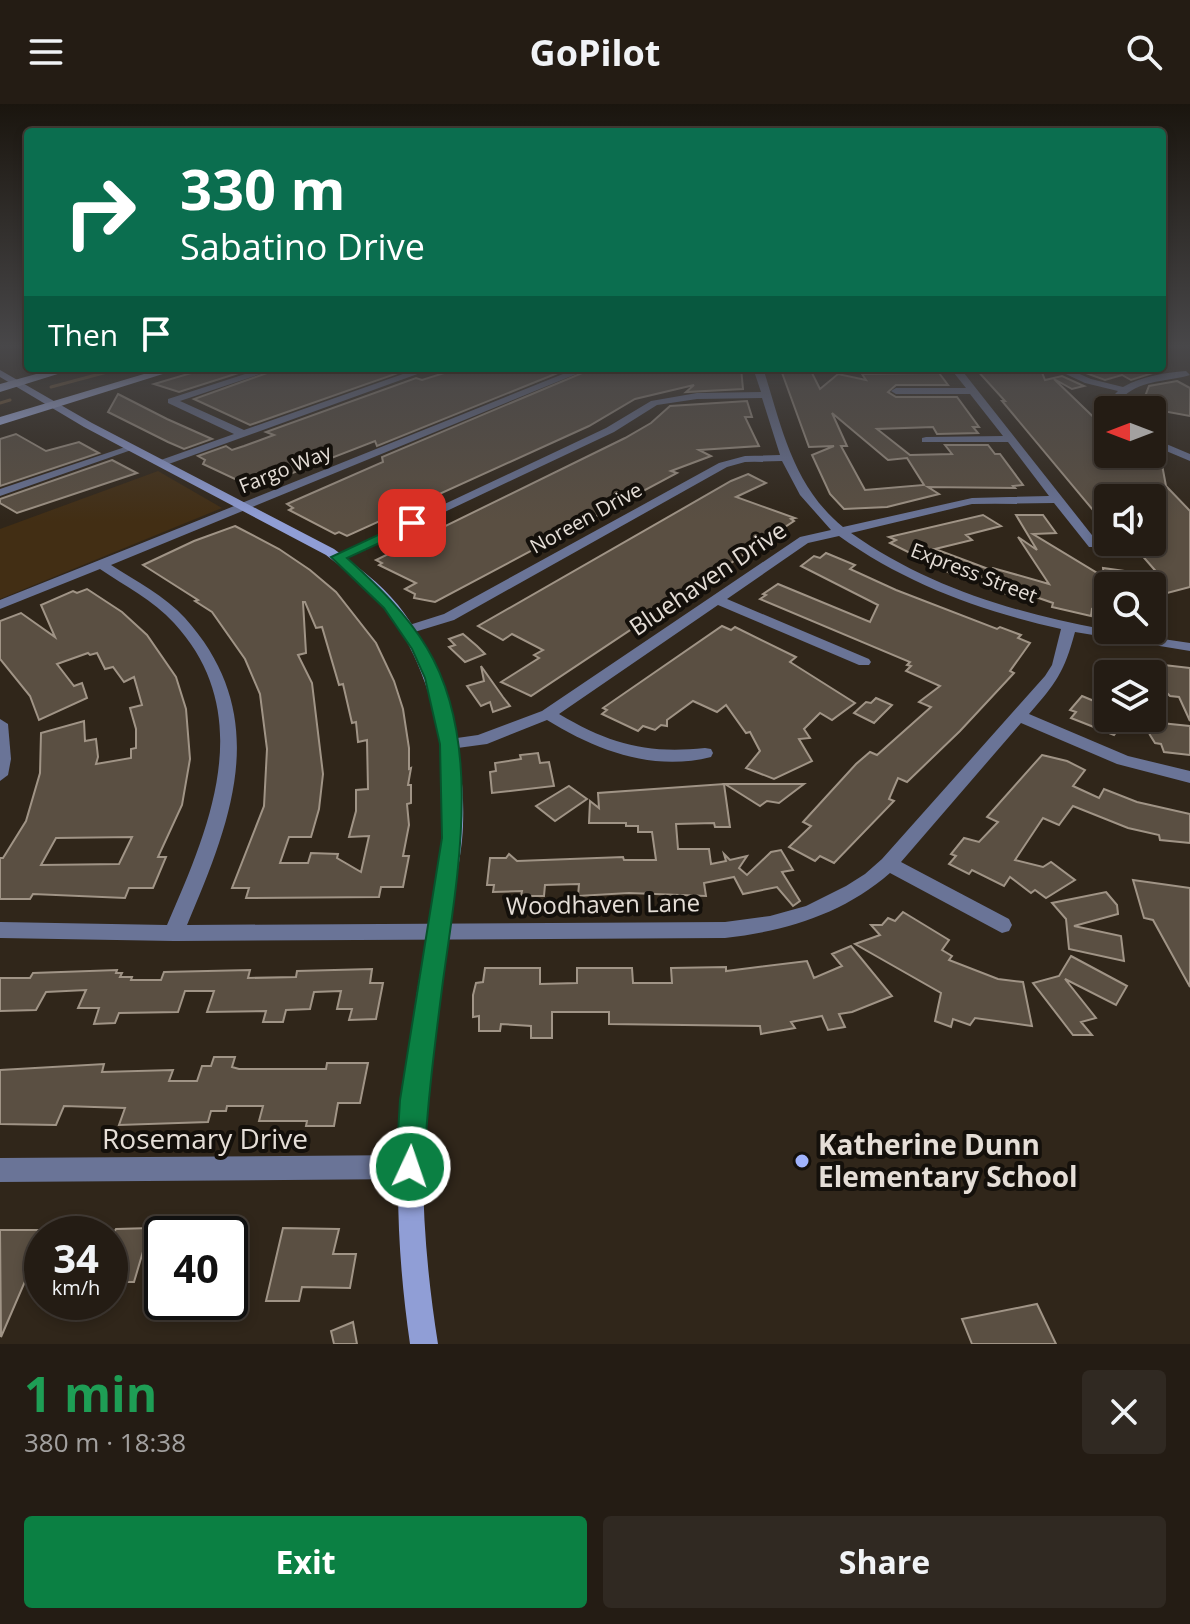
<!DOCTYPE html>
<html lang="en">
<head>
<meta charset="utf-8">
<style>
	:root { --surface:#241c14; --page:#302922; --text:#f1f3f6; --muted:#a3a1a0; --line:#413a34; --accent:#0b8043 }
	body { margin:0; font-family:"Open Sans",sans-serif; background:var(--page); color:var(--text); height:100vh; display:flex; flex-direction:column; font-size:30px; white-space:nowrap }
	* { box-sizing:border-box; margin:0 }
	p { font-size:26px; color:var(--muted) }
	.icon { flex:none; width:44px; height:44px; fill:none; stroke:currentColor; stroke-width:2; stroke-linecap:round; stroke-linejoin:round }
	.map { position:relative; height:1240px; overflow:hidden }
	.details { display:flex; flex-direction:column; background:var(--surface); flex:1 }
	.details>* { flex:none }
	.banner { position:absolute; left:24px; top:24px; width:1142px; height:244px; border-radius:8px; box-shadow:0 4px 12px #0003,0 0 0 2px var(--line); background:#0b6e4f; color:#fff; overflow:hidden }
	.needle { width:52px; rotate:270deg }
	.fabs { position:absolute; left:1094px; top:292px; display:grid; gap:16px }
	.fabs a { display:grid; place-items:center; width:72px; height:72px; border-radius:8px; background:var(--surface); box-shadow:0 4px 12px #0003,0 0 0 2px var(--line); font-size:40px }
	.speed { position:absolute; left:24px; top:1112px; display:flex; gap:16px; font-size:40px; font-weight:700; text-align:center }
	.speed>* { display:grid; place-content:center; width:104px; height:104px; border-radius:50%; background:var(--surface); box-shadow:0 4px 12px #0003,0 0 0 2px var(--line); line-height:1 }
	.speed small { font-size:20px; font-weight:400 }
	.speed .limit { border:4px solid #111; border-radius:12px; background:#fff; color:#111 }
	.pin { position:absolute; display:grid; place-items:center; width:68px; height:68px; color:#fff; margin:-34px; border-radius:16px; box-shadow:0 4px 12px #0006 }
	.me { position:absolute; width:88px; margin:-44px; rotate:3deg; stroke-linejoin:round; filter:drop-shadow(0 0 6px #0008) }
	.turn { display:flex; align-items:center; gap:28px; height:168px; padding:0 24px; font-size:36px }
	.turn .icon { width:104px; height:104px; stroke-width:2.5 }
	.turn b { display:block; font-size:56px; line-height:68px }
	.then { display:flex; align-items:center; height:76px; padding:0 24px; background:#0003; gap:16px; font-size:30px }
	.round { display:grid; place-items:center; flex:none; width:84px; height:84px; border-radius:8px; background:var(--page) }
	.overview { display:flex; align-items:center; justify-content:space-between; height:136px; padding:0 24px }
	h1 { font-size:48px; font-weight:700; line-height:60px; color:#1e9e55 }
	.action { display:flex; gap:16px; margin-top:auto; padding:16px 24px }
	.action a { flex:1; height:92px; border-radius:8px; background:var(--accent); color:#fff; font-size:32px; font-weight:700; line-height:92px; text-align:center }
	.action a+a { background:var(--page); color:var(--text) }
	header { display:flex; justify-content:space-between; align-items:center; height:104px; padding:0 24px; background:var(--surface); font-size:36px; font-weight:700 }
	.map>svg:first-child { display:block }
	.green { fill:#422e14 }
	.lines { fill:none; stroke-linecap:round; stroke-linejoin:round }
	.stream { stroke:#785b38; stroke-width:3 }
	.building { fill:#5a4f42; stroke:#a09486; stroke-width:2; fill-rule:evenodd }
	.street { fill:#6a7497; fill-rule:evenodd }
	.secondary { fill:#909ed6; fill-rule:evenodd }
	.primary { fill:#b1c1fb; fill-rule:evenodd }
	.route { fill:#0b8043; stroke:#07532c; stroke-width:2 }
	.poi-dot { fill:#a0b3fd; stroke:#14100b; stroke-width:3 }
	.labels { text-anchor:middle; stroke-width:8; stroke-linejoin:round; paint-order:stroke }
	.far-street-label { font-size:20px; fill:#e5ded7; stroke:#14100b }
	.street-label { font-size:24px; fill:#e5ded7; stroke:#14100b }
	.near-street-label { font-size:28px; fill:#e5ded7; stroke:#14100b }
	.near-poi-label { font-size:28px; font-weight:bold; fill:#e5ded7; stroke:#14100b; text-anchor:start }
</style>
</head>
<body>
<header><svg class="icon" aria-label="menu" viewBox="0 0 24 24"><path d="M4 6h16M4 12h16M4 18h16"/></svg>GoPilot<svg class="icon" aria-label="search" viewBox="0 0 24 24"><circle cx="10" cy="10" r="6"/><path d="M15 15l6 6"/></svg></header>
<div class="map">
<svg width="1190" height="1240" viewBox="0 0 1190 1240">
	<rect width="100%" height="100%" fill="#30261a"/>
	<path class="green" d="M158,367l64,37 -222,91v-70z"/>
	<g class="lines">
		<g class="stream">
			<path d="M51,283l71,-19"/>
			<path d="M0,299l10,-3"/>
		</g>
	</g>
	<g class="building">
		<path d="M208,264h46l-75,24 -25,-8z"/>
		<path d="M281,264h111l9,4 -151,53 -56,-26z"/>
		<path d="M460,264h110l-193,78 -2,-5 -121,47 -51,-24 2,-4 -7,-4 28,-10 6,4 12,-4 30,-11 -8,-3 150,-54 6,2z"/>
		<path d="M594,264h147l2,21 -57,3 8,-7 -59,14 -46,27 -242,110 -8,-4 -4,2 -46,-24 4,-2 -6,-4 96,-42 -1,-5z"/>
		<path d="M975,264h58l8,2 4,10 17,-4 22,10 -12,3 -18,-10 54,52v23h52l6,32 24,25v76l-38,10v-11h-48v-8l-5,33 -7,-2 -1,7 -39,-9 1,-4 -26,-9 -4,5 -36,-11 4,-5 -25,-8 -4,4 -72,-36 6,-3 -7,-3 94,-22 18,11 -35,9 6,5 -37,9 56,21 2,-2 56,16 -31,-47 19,13 -21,-35h27l13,18 -23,1 71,43 -1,-9 57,8 -28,-32h20v-46h-44v30l-106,-127h3z"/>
		<path d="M1092,264h61l6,3 -28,9 -9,-5 -17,5 -25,-9z"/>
		<path d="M803,265l8,2 9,18 18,-15 28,6 -4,-6 77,-1 9,12h-52l-8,7 8,5h61l22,30h-6l5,6 -41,1 -4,-7 -56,2 33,26 42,-1 -7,-9h43l7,9h5l23,31 -10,1 2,2 -87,-1 11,7 -52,13 -43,2 -14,-15 -18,-39 22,-9 -25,1 -28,-77zM832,309l56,47 19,-2 17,27 -59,5 -24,-44h6z"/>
		<path d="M1177,277l13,7v28l-49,-9 8,-21z"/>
		<path d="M118,290l49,25 45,20 -28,10 -16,-7 -60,-30z"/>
		<path d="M747,297l5,16h-7l14,29 -60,4 12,6 -40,15 6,2 -242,129 -21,-4 1,-4 -10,-5 11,-6 -37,-18 3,-2 -6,-3 249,-122 26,-15 19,-17z"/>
		<path d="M16,330l30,17 33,-9 20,11 -99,33v-47z"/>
		<path d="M112,356l25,13 -120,40 -17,-10v-4z"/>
		<path d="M748,370l18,9 -30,14 59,21 -4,1 3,2 -263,175 -30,-14 38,-24 -5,-3 9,-5 -31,-16 -9,6 -25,-14 253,-145z"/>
		<path d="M235,422l44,23 31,21 26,22 40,51 18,38 9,28 6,39v21l2,-1 -3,17h3v18l-4,1 2,21 -6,31h6l-6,31h-22l-2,10 -133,1 3,-10h-17l32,-82 3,-57 -7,-55 -15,-35 -33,-47 -17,-11 3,-1 -55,-35 51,-24zM303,498h2l11,26 6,-1 17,58 4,-1 9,39 4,-1 2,20 9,-2 1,49 -12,1v21l-7,26 20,-1 -8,36 -24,-14 1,-4 -27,-1 -3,10h-28l9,-26h22l8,-28 4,-35 -11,-91 -14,-28 8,-2z"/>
		<path d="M826,449l29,12 -5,4 46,21 101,39 3,-2 21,8 -3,3 12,5 -20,28 4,2 -54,58 -53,51 -9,-4 -9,21 5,2 -60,62 -14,-7 -5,5 -26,-14 22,-21 -8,-4 53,-58 14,-12 7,3 54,-48 -12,-5 21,-16 -34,-15 5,-5 -4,-1 3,-3 -150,-63 6,-4 -3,-1 15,-10 92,38 8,-17 -77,-39 13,-10 6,2z"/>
		<path d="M87,485l35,23 25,23 29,42 10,32 4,50 -8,46 -24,52h8l-13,31h-24l-4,10 -92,-4 -3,5h-30v-41h3l23,-37 14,-48 1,-40 43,-12 1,20 11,-2 2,18 -2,7 35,-6v-9l5,-1v-19l-6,-21 12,-3 -8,-28 -10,5 -11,-15 -8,2 -8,-16 -7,2 -2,-2 -31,11 17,22 8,-3 5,15 -48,22 -9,-24 -30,-37v-38l21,-8 34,24 -14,-32 32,-14 4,2zM132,733l-13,27 -78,1 15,-27z"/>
		<path d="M722,522l9,4 4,-3 61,30 -6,5 65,41 -23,17 -12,-7 -16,16 6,9 -11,1 13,22 -38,18 -28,-11 14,-17 -10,-19 -4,1 -20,-28 -9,7 -24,-11 -26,19v6l-6,-1 -6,5 -12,-4 -5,5 -36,-17 5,-4 -4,-2z"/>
		<path d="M463,530l14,12 8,8 -20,8 -16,-15 6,-2 -6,-6z"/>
		<path d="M1112,556l41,5 -1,9h-37z"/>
		<path d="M1155,560l35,4v53l-11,-24 -9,-1 -5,-5z"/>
		<path d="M481,562l22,31 7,9 -17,6 -3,-10 -9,4 -14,-20 17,-5z"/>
		<path d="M1082,592l24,10 -10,12h31l-13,17 -43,-17 5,-6 -6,-2z"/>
		<path d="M876,594l16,7 -18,18 -20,-10 12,-11 5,1z"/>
		<path d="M1143,614h16l2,5 29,3v29l-26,-3 -3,-8 -6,-1 -5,-8z"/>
		<path d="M538,649l2,10 9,-1 5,24 -62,7 -2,-21 6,-1 -1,-8 26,-4 -1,-4z"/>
		<path d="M1042,651l25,6 18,9 -12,16 26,12 5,-9 33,13 53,12v29l-30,-3 -1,-5 -31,-7 -55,-22 -14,19 -16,-7 -28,42 28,7 8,-5 24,18 -29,18 -11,-8 -4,3 -21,-16 -6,9 -32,-16 -3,4 -20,-10 7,-8 -5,-2 13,-16 15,4 19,-20 -11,-5z"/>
		<path d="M724,680l6,43h-15l-1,-4 -38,1 2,25h31l2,15 15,-3 -2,-7 6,6 17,-4 -8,12 8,7 24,-23 10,-2 12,20 -11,2 18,29 -7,5 -16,-19 -34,7 -9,-17 -30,6 2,13 -77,-3 -51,3 1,-12 -34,1 -1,11h-23l1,-5 -29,1 1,-7h-7l3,-27h16l3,-4 8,7 106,-4 1,3h32l-4,-28h-14v-6h-12v-3h-37l1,-22 9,7 -1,-15z"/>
		<path d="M725,680h79l-25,19 -12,-2 -7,5z"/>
		<path d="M569,682l18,13 -32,22 -19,-15z"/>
		<path d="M1133,776l57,8v99l-37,-67 -9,-2z"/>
		<path d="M1106,788l11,13 1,9 -44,12 47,10 3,25 -55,-12 -3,-30 -14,-16z"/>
		<path d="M903,808l46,28 -7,10 10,6 -3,4 49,19 25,3 9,44 -57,-8 -5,7 -17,-6 -2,8 -16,-6 6,-28 -86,-49 25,-9 -9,-10h11l6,-7 7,3z"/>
		<path d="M851,842l41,50 -40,16 -13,2 6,13 -17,3 -6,-14 -31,6 4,6 -34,6 -1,-8 -151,-2v-12h-57v26h-21v-12l-30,-2 -1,7h-21v-15l-6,1v-22l3,-12 7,-1 2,-14h55v16l37,-1v-15h55l1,15h39l-1,-15 55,-1v4l81,-10 7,17 28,-12 -10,-12z"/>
		<path d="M1071,852l56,30 -11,19 -51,-26 31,39 -15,4 11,13h-19l-40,-52 26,-7z"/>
		<path d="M372,865l-2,14h13l-7,36 -27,1 3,-11h-15l4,-18 -27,1 -4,17 -24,1 -3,12h-20l3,-11 -59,1 7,-21h-29l-7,21 -59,1 -4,10 -21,1 5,-16h-21l8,-18 -40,2 -10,18 -36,1v-33h30l3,-5 84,-3 -1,3h6l-2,4h12l-1,3h30l3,-8 86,-2 -2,8 48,-1 1,-6z"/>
		<path d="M214,953h21l-3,10 7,2h87l1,-6h41l-8,40h-22l-4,23h-28l1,-5h-48l4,-15h-36l-1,5h-15l-3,11 -89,3 6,-17 -61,-2 -8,19 -56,-1v-54l104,-6 -2,8 71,-2 -4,11h28l5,-15h9z"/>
		<path d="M150,1124l-16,54h-24v-43l6,-10z"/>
		<path d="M283,1124l56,1 -6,25h23l-6,34 -48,-1 -3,14h-33z"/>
		<path d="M0,1126h47l-5,4v8l-41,95z"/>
		<path d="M162,1198h23l-5,17h-24z"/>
		<path d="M1037,1200l19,40h-84l-10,-25z"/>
		<path d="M353,1218l4,22h-23l-3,-13z"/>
	</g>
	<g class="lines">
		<g class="street">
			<path d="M264,264h14l-98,33 64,29 176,-62h14l-268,97h-8v-4l76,-27 -66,-31v-4z"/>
			<path d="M578,264h13l-480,197c25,16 54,31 74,53 88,98 47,201 2,307l538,-3 45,-6 36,-10 40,-20 19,-12 17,-15 163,-183 7,-11 9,-36c-80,-18 -155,-45 -222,-93l-31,7 -81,56 142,60 2,3 -2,3h-10l-141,-60 -159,109c51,30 87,40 146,34l6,1 2,4 -2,4c-59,15 -115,-7 -164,-37l-60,24 -37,5 -8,-5 8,-5 28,-4 64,-24 258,-174 31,-7 -31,-35 -18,-34 -37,1 -18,5 -273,153 -46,14 -7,-4 2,-3 41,-13 275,-151 26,-7 35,-1 -18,-57 -65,1 -40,6 -43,27 -271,128h-10l-1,-3 274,-129 45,-27 46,-8 64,-1 -8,-24h10c19,59 29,117 80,159l129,-29 77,-2 -41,-54h-86v-4l4,-1 77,-1 -33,-42h-74l-5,-3 5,-3h70l-16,-20h10l139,176 -2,3h-8l-35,-44 -82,1 -121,29c99,70 220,94 339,110v8l-115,-19c-11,41 -19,51 -46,82l99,42 62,15v12l-73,-19 -96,-41 -120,139 108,57 3,6 -3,6 -7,2 -112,-60c-47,41 -104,58 -165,65l-551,3 -174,-3v-16l167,3c43,-98 91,-211 7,-302 -21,-23 -49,-37 -74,-54l-100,40v-9z"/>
			<path d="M1053,264h13l25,11 32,8c19,-11 41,-14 63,-16l4,4c-23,7 -46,4 -66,21l-2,14h-10l2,-15 4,-4 -33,-8z"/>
			<path d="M1152,334l38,16v7l-38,-16z"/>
			<path d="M128,342l9,2 -137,48v-7z"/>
			<path d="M0,615l8,5 3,35 -3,16 -8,6z"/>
			<path d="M410,1051l9,4 3,8 -3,8 -9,4 -410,3v-24z"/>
		</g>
		<path class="secondary" d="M0,266l92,53 242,126c23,17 46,34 64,56 48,60 71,159 64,235 -3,29 -10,60 -14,89 -9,56 -17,112 -22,168 -7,83 -1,165 12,247h-28c-12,-83 -16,-165 -7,-248 6,-57 15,-113 25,-169 5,-29 14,-60 16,-89 6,-76 -10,-165 -56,-226 -17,-23 -40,-40 -62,-57l-242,-128 -84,-50z"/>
		<g class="primary">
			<path d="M58,264h19l-77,24v-8z"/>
			<path d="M164,264h18l-182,57v-8z"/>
		</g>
	</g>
	<linearGradient id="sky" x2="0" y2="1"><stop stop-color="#1a150e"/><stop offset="0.58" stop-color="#484749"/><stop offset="1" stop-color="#484749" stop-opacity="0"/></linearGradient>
	<rect width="1190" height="417" fill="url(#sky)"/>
	<path class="route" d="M412,415l4,1v6l-69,32c31,28 59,55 80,90 57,95 30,230 16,333 -8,62 -16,123 -19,186l-4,10 -10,4 -10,-4 -4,-10 4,-67 42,-262 -2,-94 -15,-66 -13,-29 -28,-41 -53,-51z"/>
	<circle class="poi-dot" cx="802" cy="1057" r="8"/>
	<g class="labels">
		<g class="far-street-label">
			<text transform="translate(285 365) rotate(-22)" y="7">Fargo Way</text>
			<text transform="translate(586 414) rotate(-29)" y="7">Noreen Drive</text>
			<text transform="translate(974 469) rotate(21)" y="7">Express Street</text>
		</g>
		<g class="street-label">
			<text transform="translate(708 475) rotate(-34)" y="8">Bluehaven Drive</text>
			<text transform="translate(603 801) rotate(-1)" y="8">Woodhaven Lane</text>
		</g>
		<g class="near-street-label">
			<text x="205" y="1045">Rosemary Drive</text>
		</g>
		<g class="near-poi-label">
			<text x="818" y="1051">Katherine Dunn<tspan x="818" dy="32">Elementary School</tspan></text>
		</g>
	</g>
</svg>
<div class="fabs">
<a><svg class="needle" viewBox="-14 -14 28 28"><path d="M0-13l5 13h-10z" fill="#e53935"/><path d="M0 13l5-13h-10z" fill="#a3a1a0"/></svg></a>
<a><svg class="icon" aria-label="sound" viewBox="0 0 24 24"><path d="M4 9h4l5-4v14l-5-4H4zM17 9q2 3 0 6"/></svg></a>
<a><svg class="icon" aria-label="search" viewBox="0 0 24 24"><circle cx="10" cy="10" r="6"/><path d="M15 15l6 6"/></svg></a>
<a><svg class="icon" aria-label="layers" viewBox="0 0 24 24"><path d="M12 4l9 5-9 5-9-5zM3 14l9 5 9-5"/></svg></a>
</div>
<div class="speed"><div>34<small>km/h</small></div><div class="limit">40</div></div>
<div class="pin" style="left:412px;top:419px;background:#d93025"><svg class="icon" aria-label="arrive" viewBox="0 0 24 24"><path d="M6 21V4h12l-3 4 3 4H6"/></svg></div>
<svg class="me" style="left:410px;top:1063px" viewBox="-20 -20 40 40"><circle r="17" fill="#0b8043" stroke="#fff" stroke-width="3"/><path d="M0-11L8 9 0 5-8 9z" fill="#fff"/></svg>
<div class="banner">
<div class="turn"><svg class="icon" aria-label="right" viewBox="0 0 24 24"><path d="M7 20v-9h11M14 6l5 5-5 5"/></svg><div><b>330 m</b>Sabatino Drive</div></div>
<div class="then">Then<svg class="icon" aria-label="arrive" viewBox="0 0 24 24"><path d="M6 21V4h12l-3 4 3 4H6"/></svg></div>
</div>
</div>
<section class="details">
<div class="overview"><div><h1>1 min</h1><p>380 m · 18:38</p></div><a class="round"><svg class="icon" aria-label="close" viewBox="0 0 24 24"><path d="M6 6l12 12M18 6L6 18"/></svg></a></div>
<div class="action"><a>Exit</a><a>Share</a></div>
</section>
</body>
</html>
